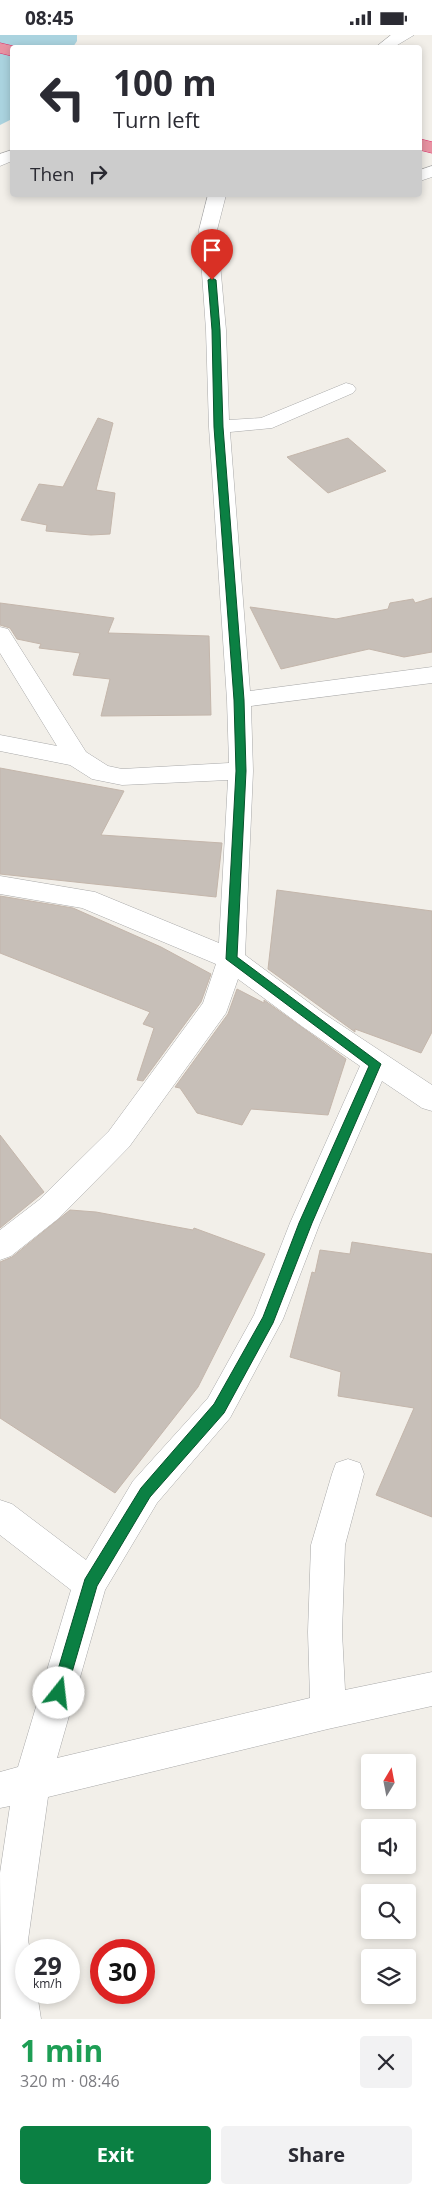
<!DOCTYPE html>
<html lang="en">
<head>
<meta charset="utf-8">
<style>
	:root { --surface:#fff; --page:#f2f2f3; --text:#2b2b33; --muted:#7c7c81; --accent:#0b8043 }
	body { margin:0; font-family:"Open Sans",sans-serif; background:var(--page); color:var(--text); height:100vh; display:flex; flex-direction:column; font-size:19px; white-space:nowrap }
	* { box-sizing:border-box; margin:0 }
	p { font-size:16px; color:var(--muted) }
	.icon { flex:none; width:28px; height:28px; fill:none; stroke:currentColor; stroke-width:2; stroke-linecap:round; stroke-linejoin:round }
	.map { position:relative; height:1984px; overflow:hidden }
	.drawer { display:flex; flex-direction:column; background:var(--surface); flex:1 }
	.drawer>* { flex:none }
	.banner { position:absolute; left:10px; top:10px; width:412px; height:152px; border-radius:5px; box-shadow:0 2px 8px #0003; background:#fff; color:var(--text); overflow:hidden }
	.needle { width:32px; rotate:10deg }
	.tools { position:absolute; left:361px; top:1719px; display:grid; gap:10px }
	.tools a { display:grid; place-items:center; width:55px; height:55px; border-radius:5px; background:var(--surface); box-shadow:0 2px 8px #0003; font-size:25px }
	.speed { position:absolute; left:15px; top:1904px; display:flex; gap:10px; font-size:25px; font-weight:700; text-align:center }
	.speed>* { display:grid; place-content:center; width:65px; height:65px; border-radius:50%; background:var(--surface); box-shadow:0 2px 8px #0003; line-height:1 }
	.speed small { font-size:12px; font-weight:400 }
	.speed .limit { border:8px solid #d22; background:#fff; color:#111 }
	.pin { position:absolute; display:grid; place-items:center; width:42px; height:42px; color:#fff; margin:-51px -21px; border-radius:50% 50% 50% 0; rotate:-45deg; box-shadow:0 0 5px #0007 }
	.pin .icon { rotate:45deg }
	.me { position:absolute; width:55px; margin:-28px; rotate:16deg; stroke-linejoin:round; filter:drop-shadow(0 0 4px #0008) }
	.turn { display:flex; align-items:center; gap:18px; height:105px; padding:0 20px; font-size:22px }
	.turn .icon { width:65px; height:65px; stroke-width:2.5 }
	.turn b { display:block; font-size:35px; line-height:42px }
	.then { display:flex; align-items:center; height:48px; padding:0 20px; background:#0003; gap:10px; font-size:19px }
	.round { display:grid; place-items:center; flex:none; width:52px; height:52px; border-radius:5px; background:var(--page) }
	.overview { display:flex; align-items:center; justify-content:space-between; height:85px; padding:0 20px }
	h1 { font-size:30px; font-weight:700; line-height:38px; color:#1e9e55 }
	.primary-button { display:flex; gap:10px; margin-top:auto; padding:10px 20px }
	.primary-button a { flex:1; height:58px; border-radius:5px; background:var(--accent); color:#fff; font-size:20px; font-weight:700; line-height:58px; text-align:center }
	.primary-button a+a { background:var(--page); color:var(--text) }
	.status { display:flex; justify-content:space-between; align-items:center; height:35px; padding:0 25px; background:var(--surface); direction:ltr }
	.status svg { height:14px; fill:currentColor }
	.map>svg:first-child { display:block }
	.water { fill:#aad3df }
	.building { fill:#c7bfb8; stroke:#c4b6ab }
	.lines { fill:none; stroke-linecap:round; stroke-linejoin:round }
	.street-casing { stroke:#a9a9a9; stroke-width:1 }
	.highway-casing { stroke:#dc2a67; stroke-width:1 }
	.street { fill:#fff; fill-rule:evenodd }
	.highway { fill:#e892a2; fill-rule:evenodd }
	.route { fill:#0b8043; stroke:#07532c }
</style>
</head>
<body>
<div class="status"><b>08:45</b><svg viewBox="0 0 49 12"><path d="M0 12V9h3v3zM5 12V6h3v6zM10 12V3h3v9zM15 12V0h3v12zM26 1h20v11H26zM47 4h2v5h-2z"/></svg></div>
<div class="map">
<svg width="432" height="1984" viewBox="0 0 432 1984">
	<rect width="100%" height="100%" fill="#f2efe9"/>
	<path class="water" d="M0,0h77v6l-4,6h-61v72l-12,6z"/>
	<g class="building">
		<path d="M98,383l15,5 -17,67 19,3 -5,41 -19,1 -45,-4 1,-6 -26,-5 18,-36 24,3z"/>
		<path d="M348,403l38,33 -58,22 -41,-36z"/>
		<path d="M432,563v54l-28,5 -35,-8 -88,20 -31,-62 86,12 52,-10 2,-6 23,-4 2,4z"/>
		<path d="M0,568l114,15 -6,15 101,3 2,79 -110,1 9,-37 -37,-4 7,-22 -41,-5 2,-4 -24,-5 -7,-11 -10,-3z"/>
		<path d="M0,733l124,23 -23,44 121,8 -6,54 -216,-23z"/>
		<path d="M277,855l155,21v121l-11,21 -66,-24v3l-87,-63z"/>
		<path d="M0,861l73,12 88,39 50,27 -10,28 -58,79 -6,-1 17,-52 -11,-4 7,-12 -150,-59z"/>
		<path d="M237,954l27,14v-3l82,59 -18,56 -77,-6 -9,16 -45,-12 -17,-25 -5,-1 53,-73z"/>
		<path d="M0,1100l44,57 -44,36z"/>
		<path d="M70,1175l26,2 97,18 1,-2 71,26 -67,133 -83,106 -115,-75v-156l12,-5z"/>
		<path d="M352,1207l80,12v263l-56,-22 38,-87 -76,-12 3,-24 -51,-15 22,-85 3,1 5,-23 30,4z"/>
	</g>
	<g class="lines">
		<g class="street-casing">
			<g id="street">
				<path d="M391,0h23l-20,12h-18z"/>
				<path d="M12,115v11l-12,5v-12z"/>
				<path d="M432,131v11l-12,4v-11z"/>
				<path d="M208,160h18l-9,35 9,100 3,90 32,-2 85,-35 7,2 3,4 -3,4 -81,35 -42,4 20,259 182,-24v16l-181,23 2,65 -8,184 78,58 109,72v26l-10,-3 -40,-27 -62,142 -37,96 -53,99 -73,85 -52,87 -48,168 253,-60 -2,-66 3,-87 21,-71 4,-11 12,-4 12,4 4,11 -19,71 -3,87 3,58 87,-18v34l-104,23 -280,68 -20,143 2,10h-4v43h11l4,26h-40l-1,-146 10,-67 -10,2v-36l18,-5 53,-177 -71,-55v-35l12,4 74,56 47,-79 75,-83 46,-83 36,-92 70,-157 -57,-39 -65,-48 -12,34 -97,134 -70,71 -48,38 -11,4v-30l39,-30 70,-69 94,-128 13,-39 -134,-56 -82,-14v-18l95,16 124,51 9,-163 -106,5 -30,-6 -22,-14 -70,-14v-16l57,11 -57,-93v-26l8,2 78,123 22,14 14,3 107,-6 -2,-63 -18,-273 -3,-97 -7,-100z"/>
			</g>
		</g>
		<g class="highway-casing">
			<g id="highway">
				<path d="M0,8l17,4h-5v9l-12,-3z"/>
				<path d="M420,104l12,3v11l-12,-3z"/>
			</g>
		</g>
		<use href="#street" class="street"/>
		<use href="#highway" class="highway"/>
	</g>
	<path class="route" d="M212,243l4,2 4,50 3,97 21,273 2,71 -9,186 144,107 -69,159 -39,100 -49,90 -74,84 -53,89 -31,107 -2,5 -5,2 -6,-2 -2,-5 34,-114 56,-91 73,-84 49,-87 36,-94 70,-157 -143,-107 10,-188 -2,-71 -20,-273 -2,-97 -4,-50z"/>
</svg>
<div class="tools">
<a><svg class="needle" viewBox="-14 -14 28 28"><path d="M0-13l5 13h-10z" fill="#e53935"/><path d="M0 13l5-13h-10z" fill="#7c7c81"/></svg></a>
<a><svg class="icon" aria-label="sound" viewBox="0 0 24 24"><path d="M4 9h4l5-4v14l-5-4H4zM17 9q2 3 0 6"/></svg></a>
<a><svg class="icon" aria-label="search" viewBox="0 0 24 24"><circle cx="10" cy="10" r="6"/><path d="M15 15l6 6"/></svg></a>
<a><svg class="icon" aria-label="layers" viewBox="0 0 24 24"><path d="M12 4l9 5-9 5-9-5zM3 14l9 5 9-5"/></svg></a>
</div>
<div class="speed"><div>29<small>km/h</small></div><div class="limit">30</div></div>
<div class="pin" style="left:212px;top:245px;background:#d93025"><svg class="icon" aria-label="arrive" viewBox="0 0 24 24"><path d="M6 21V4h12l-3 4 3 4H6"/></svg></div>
<svg class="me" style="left:59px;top:1658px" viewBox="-20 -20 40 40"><circle r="19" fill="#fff"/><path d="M0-13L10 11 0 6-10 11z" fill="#0b8043"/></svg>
<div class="banner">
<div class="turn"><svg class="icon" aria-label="left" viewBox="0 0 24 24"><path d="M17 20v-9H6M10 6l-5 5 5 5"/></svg><div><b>100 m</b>Turn left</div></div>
<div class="then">Then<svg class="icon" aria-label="right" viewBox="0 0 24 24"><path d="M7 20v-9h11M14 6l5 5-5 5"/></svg></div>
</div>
</div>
<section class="drawer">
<div class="overview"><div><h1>1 min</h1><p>320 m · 08:46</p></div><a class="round"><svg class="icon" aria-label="close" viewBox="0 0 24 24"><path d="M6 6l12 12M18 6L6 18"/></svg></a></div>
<div class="primary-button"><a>Exit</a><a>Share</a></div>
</section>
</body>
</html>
